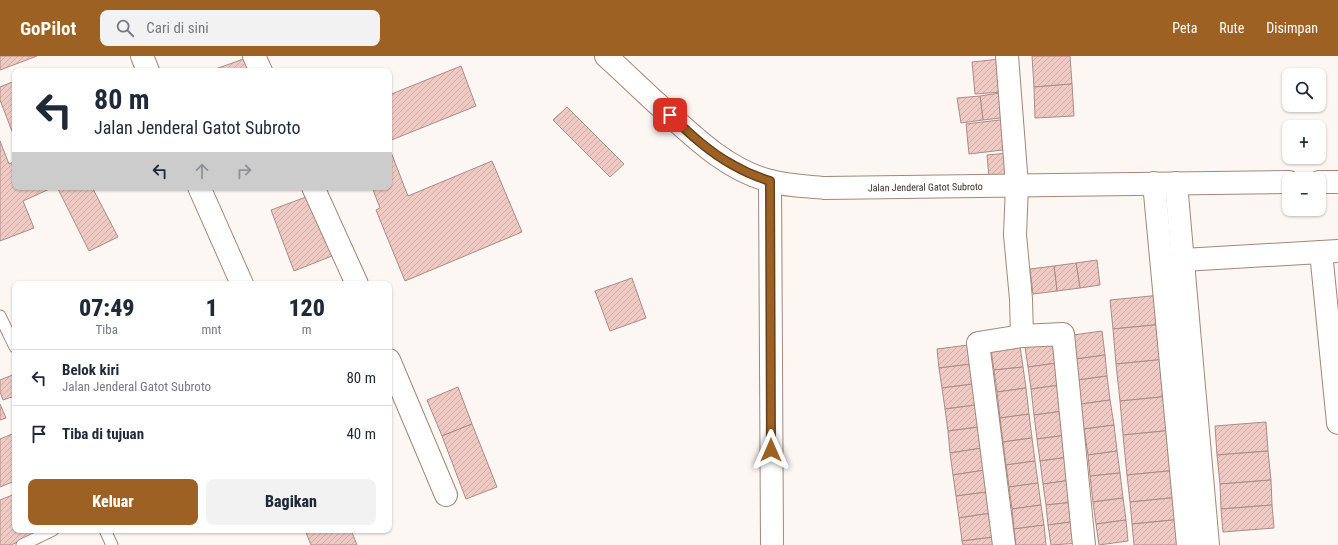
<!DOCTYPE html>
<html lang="id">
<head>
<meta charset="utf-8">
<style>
	:root { --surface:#fff; --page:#f2f2f3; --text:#1f2937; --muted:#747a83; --line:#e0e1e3; --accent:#9d6223 }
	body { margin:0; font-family:"Roboto Condensed",sans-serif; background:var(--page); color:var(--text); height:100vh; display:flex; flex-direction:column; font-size:15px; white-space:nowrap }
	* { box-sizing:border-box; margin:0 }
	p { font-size:13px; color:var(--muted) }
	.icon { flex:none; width:22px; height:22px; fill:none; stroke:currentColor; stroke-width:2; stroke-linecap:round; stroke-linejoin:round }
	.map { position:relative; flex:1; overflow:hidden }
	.details { position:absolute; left:12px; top:225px; width:380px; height:252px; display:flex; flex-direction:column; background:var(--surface); border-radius:8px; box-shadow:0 1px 3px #0004 }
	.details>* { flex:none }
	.guide { position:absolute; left:12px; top:12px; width:380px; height:122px; border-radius:8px; box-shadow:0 1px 3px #0004; background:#fff; color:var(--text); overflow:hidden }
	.tools { position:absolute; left:1282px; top:12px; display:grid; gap:8px }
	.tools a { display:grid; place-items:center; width:44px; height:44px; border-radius:8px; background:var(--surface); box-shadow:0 1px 3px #0004; font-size:20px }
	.pin { position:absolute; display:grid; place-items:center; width:34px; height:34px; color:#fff; margin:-17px; border-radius:8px; box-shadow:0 2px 6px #0006 }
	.me { position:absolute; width:44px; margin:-22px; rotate:0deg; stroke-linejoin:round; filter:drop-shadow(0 0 3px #0008) }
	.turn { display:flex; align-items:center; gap:14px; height:84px; padding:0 16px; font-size:18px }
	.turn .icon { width:52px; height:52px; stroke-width:2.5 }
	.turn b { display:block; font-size:28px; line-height:34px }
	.lanes { display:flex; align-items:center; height:38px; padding:0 16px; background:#0003; justify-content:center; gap:20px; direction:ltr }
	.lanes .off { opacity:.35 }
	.eta { display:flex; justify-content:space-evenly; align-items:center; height:68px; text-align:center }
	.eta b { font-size:24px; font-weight:800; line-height:28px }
	.button { display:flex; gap:8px; margin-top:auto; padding:8px 16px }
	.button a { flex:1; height:46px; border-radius:8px; background:var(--accent); color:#fff; font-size:16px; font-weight:800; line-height:46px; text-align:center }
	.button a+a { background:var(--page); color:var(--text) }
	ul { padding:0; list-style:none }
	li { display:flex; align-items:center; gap:12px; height:56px; padding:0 16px; border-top:1px solid var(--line) }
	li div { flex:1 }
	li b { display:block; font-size:15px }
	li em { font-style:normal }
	header { display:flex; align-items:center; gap:24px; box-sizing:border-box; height:56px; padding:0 20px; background:var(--accent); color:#fff }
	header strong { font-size:19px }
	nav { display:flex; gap:22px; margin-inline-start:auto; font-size:14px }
	.search { width:280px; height:36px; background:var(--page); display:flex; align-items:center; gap:10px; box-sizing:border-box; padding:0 14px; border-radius:8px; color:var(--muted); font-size:15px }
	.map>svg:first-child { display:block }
	.building { fill:url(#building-hatch); stroke:#ad8b87 }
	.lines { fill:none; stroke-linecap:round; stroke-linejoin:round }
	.lane-casing { stroke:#a48777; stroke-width:13 }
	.street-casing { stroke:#a48777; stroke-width:24 }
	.secondary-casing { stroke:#a48777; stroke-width:24 }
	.lane { stroke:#fff; stroke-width:11 }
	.street { stroke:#fff; stroke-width:22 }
	.secondary { stroke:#fff; stroke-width:22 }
	.route-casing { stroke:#664017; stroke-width:10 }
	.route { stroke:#9d6223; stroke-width:7 }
	.labels { text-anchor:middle; stroke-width:3.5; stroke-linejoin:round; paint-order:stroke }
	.street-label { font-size:10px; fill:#3a2e27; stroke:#fff }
</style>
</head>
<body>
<header>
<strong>GoPilot</strong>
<div class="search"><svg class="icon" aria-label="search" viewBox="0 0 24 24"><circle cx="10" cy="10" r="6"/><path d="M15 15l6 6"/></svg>Cari di sini</div>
<nav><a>Peta</a><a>Rute</a><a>Disimpan</a></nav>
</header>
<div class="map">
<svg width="1338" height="489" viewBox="0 0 1338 489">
	<defs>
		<pattern id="building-hatch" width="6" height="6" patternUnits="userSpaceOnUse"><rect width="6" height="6" fill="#efcac5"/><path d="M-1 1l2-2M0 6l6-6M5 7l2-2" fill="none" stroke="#ceaea9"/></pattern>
	</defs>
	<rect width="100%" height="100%" fill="#fdf7f3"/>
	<g class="building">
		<path d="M0,0h37l-37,14z"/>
		<path d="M1032,0h38l2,28 -38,3z"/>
		<path d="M249,1l5,14h-44z"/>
		<path d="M1000,3l2,33 -27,2 -3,-32z"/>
		<path d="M461,10l15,40 -87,35v-46z"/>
		<path d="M15,25v58l-15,-39v-13z"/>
		<path d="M1072,28l2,32 -39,2 -1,-31z"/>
		<path d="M1006,36l3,25 -26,3 -3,-24z"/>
		<path d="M980,40l3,24 -22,3 -4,-25z"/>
		<path d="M567,51l57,57 -14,13 -57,-57z"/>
		<path d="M1008,63l3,30 -42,5 -3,-30z"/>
		<path d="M0,85l9,23 6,-3v26h39l-31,14 11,27 -34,13z"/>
		<path d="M389,91l19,49 84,-35 30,71 -117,49 -29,-71 4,-2 -8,-21h17z"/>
		<path d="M1009,97l2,22 -22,3 -2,-23z"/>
		<path d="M57,131h35l26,50 -29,14z"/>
		<path d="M314,138l23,60 -43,17 -23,-61z"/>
		<path d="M1097,204l3,25 -20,3 -4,-25z"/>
		<path d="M1076,207l4,25 -23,3 -3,-25z"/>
		<path d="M1054,210l3,25 -24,3 -3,-25z"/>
		<path d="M632,222l14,40 -36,13 -15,-40z"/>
		<path d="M1161,239l3,29 -51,5 -3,-29z"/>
		<path d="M1164,268l3,35 -51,5 -3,-35z"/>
		<path d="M1102,275l3,24 -29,4 -3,-24z"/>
		<path d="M1055,287l2,20 -29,4 -3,-20z"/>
		<path d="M968,289l3,19 -32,4 -2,-19z"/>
		<path d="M1020,290l3,21 -29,3 -3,-20z"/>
		<path d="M1105,299l2,21 -29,4 -2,-21z"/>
		<path d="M1167,303l4,37 -51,5 -4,-37z"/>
		<path d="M1057,307l3,22 -29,4 -3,-22z"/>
		<path d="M971,308l2,20 -31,4 -3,-20z"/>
		<path d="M1023,311l3,21 -29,4 -3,-22z"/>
		<path d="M15,318v22l-12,4 -3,-8v-12z"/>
		<path d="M1107,320l3,24 -29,4 -3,-24z"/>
		<path d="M973,328l3,21 -31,4 -3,-21z"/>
		<path d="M1060,329l4,26 -30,4 -3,-26z"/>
		<path d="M458,331l14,37 -30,12 -15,-36z"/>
		<path d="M1026,332l3,26 -29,4 -3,-26z"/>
		<path d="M1171,340l3,34 -51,5 -3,-34z"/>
		<path d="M1110,344l4,25 -30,4 -3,-25z"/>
		<path d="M0,348l6,14 -6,2z"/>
		<path d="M976,349l3,22 -31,4 -3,-22z"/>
		<path d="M1064,355l3,24 -30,4 -3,-24z"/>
		<path d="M1029,358l3,24 -29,4 -3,-24z"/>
		<path d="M1266,366l2,29 -51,4 -2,-29z"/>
		<path d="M472,368l25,63 -31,12 -24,-63z"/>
		<path d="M1114,369l3,26 -29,4 -4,-26z"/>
		<path d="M979,371l3,21 -32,5 -2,-22z"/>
		<path d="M1174,374l4,40 -51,5 -4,-40z"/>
		<path d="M15,377v48l-15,6v-48z"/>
		<path d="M1067,379l2,22 -29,4 -3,-22z"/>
		<path d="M1032,382l3,23 -29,4 -3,-23z"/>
		<path d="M982,392l3,22 -32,5 -3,-22z"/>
		<path d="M1117,395l3,22 -30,3 -2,-21z"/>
		<path d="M1268,395l3,29 -51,4 -3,-29z"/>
		<path d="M1069,401l3,23 -29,4 -3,-23z"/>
		<path d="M1035,405l3,22 -29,4 -3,-22z"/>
		<path d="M985,414l2,22 -31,4 -3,-21z"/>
		<path d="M1178,414l2,27 -50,5 -3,-27z"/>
		<path d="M1120,417l3,25 -30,4 -3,-26z"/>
		<path d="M1072,424l3,22 -29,3 -3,-21z"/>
		<path d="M1271,424l1,25 -51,4 -1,-25z"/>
		<path d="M1038,427l3,22 -29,4 -3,-22z"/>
		<path d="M987,436l4,21 -32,5 -3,-22z"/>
		<path d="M15,438v36h30l-34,15h-11v-45z"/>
		<path d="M1180,441l3,22 -51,5 -2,-22z"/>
		<path d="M1123,442l3,22 -30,4 -3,-22z"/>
		<path d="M1075,446l3,19 -30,4 -2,-20z"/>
		<path d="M1041,449l3,20 -30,4 -2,-20z"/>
		<path d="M1272,449l2,23 -51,4 -2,-23z"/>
		<path d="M991,457l3,24 -32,4 -3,-23z"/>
		<path d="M1183,463l2,26h-51l-2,-21z"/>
		<path d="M1126,464l2,21 -29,4 -3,-21z"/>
		<path d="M1078,465l3,22 -30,2 -3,-20z"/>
		<path d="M1044,469l2,20h-30l-2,-16z"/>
		<path d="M305,474h46l6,15h-46z"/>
		<path d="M994,481l1,8h-32l-1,-4z"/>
	</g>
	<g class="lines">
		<g class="lane-casing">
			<g id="lane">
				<path d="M0,260l15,31"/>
				<path d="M105,474l7,15"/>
				<path d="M22,489l31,-15"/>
			</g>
		</g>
		<g class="street-casing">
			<g id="street">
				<path d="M142,0l6,15"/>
				<path d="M254,0l7,15"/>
				<path d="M1007,0l10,129 -2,50 6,64 1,37 41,-2 21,211"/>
				<path d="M770,125l2,364"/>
				<path d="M1154,127l34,362"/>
				<path d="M1176,127l32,362"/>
				<path d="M199,131l43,97"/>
				<path d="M313,131l44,97"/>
				<path d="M1321,196l17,171"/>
				<path d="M1183,204l155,-9"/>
				<path d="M389,304l57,135"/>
				<path d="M1004,489l-26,-202 44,-7"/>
			</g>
		</g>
		<g class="secondary-casing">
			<g id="secondary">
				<path id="s1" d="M606,0c19,17 37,35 56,52 32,29 65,62 108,73 18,5 37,5 55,7l464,-6"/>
				<path d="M1319,126h19"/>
			</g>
		</g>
		<use href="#lane" class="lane"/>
		<use href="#street" class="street"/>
		<use href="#secondary" class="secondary"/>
	</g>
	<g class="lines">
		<g class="route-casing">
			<path id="route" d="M670,59c19,18 40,38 63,50 12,7 24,12 37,16l1,269"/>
		</g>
		<use href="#route" class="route"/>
	</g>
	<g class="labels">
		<g class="street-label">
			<text dy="4" stroke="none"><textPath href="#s1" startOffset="364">Jalan Jenderal Gatot Subroto</textPath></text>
		</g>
	</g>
</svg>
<div class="tools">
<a><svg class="icon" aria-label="search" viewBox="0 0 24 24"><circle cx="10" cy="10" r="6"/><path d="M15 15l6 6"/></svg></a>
<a>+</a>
<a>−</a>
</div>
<div class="pin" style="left:670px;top:59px;background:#d93025"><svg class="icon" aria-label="arrive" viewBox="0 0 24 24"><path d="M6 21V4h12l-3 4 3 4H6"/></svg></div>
<svg class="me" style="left:771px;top:394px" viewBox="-20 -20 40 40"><path d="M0-17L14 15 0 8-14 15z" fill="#9d6223" stroke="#fff" stroke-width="4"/></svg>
<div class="guide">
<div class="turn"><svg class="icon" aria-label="left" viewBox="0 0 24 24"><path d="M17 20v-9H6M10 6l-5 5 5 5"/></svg><div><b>80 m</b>Jalan Jenderal Gatot Subroto</div></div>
<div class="lanes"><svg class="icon" aria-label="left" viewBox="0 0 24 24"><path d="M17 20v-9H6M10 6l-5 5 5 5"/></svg><svg class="icon off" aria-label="ahead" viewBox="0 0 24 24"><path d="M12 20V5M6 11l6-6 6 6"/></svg><svg class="icon off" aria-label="right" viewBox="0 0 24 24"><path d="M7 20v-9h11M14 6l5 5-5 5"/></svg></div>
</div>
<section class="details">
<div class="eta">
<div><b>07:49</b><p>Tiba</p></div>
<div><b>1</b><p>mnt</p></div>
<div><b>120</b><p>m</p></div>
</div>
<ul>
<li><svg class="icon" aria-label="left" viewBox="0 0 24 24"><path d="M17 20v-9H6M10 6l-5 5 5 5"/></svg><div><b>Belok kiri</b><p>Jalan Jenderal Gatot Subroto</p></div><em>80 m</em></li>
<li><svg class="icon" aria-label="arrive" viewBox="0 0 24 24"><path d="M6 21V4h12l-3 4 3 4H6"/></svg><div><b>Tiba di tujuan</b></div><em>40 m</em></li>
</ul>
<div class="button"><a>Keluar</a><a>Bagikan</a></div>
</section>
</div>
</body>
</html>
